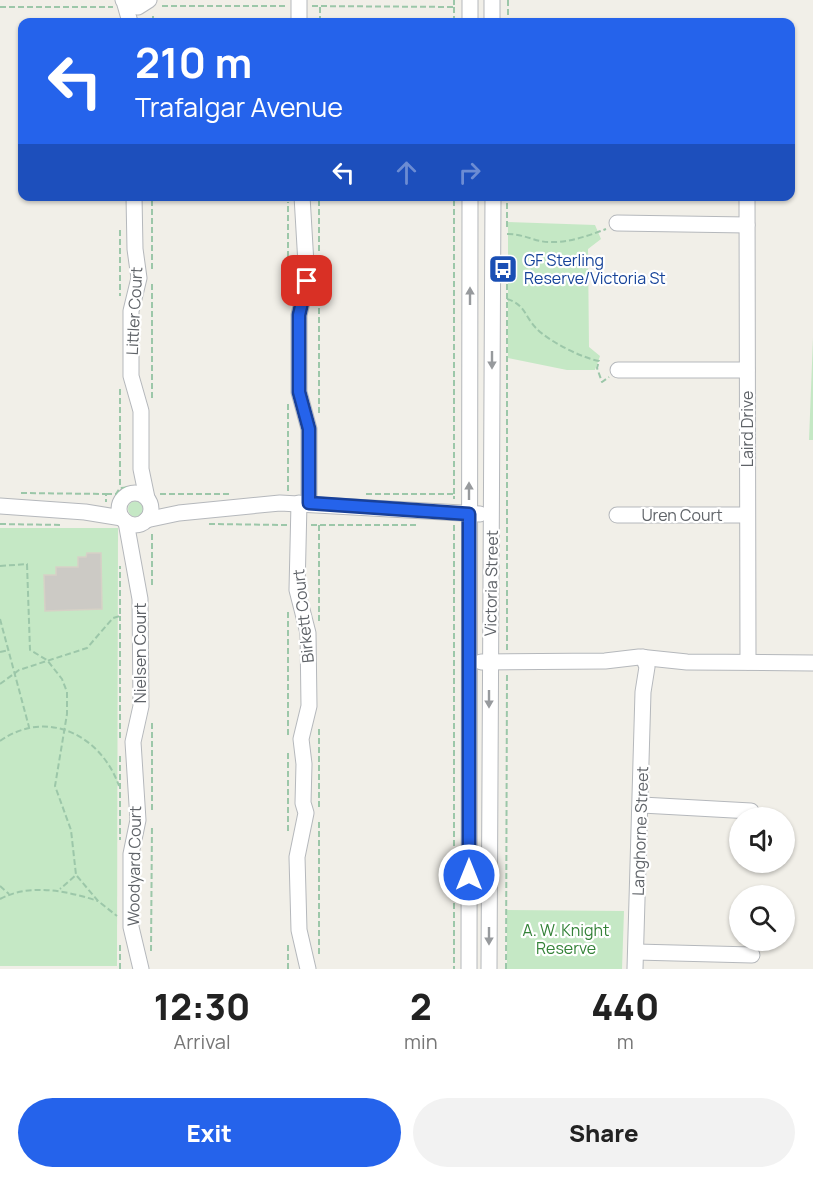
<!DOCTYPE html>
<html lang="en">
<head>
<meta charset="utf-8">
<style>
	:root { --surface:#fff; --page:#f2f2f2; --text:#222; --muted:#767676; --accent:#2563eb }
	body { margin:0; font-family:Manrope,sans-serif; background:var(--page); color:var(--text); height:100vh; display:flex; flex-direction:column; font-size:22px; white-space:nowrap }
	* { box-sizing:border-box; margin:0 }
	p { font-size:20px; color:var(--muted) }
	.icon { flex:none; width:33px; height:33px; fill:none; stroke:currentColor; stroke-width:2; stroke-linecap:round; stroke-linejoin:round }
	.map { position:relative; height:969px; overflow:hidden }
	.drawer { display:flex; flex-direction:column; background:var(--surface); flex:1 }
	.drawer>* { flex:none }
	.guide { position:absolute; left:18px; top:18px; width:777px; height:183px; border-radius:12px; box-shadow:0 2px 4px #0004; background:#2563eb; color:#fff; overflow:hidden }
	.tools { position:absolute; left:729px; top:807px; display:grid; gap:12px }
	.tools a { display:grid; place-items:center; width:66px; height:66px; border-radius:50%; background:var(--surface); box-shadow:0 2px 4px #0004; font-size:30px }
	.pin { position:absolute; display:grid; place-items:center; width:51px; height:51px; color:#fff; margin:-26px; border-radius:12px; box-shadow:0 3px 9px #0006 }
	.me { position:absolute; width:66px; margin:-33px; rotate:0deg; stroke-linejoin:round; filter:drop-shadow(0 0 4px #0008) }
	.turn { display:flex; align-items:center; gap:21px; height:126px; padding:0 18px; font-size:27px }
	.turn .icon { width:78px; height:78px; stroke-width:2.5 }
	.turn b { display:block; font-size:42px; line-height:51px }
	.lanes { display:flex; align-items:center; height:57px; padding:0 18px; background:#0003; justify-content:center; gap:30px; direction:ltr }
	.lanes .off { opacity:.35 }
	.eta { display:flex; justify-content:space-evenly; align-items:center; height:102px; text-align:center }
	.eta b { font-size:36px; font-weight:800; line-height:42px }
	.action { display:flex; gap:12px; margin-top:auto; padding:12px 18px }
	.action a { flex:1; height:69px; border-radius:36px; background:var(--accent); color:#fff; font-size:24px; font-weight:800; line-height:69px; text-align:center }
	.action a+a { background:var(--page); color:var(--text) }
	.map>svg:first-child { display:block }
	.green { fill:#c5e8c5 }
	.building { fill:#cccac5; stroke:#d6d1c6; stroke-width:1.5 }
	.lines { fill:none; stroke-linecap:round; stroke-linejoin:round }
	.minor-casing { stroke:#b5b8bc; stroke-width:17 }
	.path { stroke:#9cc7a9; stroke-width:2; stroke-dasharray:6 3; stroke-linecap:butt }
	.minor { stroke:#fff; stroke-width:15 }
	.oneway { fill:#979a9d }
	.route-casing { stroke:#184099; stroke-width:15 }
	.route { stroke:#2563eb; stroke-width:10 }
	.labels { text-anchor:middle; stroke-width:4.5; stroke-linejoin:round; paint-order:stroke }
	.transit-label { font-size:16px; fill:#164399; stroke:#fff; text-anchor:start }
	.street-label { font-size:16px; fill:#5f6368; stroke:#fff }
	.park-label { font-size:16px; fill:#348238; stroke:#fff }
</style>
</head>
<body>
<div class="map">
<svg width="813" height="969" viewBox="0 0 813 969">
	<rect width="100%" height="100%" fill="#f1efe8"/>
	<g class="green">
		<path d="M508,222l87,3 6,14 -13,10 1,98 11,9 -5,14h-28l-59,-12z"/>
		<path d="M813,338v102h-4z"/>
		<circle cx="136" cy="509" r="8"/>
		<path d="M0,528h118l-1,438h-117z"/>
		<path d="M507,910l117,1 -2,58h-115z"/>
	</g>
	<path class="building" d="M87,553h14l1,56 -57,2 -1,-36h12v-8h22v-10h8z"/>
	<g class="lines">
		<g class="minor-casing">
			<g id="minor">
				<path d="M123,0l5,4 10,3 11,-7"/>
				<path d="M299,0v22"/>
				<path d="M124,1l6,21"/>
				<path d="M470,22v-22"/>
				<path d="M492,22v-22"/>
				<path d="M134,196l1,53 4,29 -8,33v65l10,35v58l6,29"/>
				<path d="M302,196l5,85 -8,34v77l10,37v74"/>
				<path d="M747,196l1,466"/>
				<path d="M617,223l130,2"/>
				<path d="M618,370h129"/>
				<circle cx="135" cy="509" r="16"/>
				<path d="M299,503l-2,87 11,43 1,73 -8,33 3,25 -1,39 3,10 -9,44 2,73 9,39"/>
				<path d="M0,506l85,6 37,6"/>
				<path d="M617,515h130"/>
				<path d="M146,520l33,-7 101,-10 200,11"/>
				<path d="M126,522l14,77 1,107 -8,36 5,78 -7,34v73l10,42"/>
				<path d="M481,662l124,-1 34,-4 48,5 126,1"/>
				<path d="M642,805l109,6"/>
				<path d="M636,952l116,3"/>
				<path d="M469,969l1,-773"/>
				<path d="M489,969l4,-773"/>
				<path d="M635,969l8,-277 4,-25 -4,-10"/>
			</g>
		</g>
		<g class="path">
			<path d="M508,0v22"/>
			<path d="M162,6h124"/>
			<path d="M312,6l142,1v-7"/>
			<path d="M0,7h113"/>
			<path d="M153,22v-8"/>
			<path d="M320,22v-15"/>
			<path d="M454,22v-15"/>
			<path d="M507,227v-25"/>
			<path d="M120,230v66"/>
			<path d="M507,234c18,0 28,8 42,8 19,1 39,-6 57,-13"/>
			<path d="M319,251v-55"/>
			<path d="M152,269v-73"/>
			<path d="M507,299c18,5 18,18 29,29 12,13 46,30 63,33l-2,7 5,14 7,-5"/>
			<path d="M288,302v-100"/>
			<path d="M120,389v99"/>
			<path d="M152,398v-115"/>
			<path d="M319,413v-124"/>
			<path d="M288,491v-88"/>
			<path d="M21,493l85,1v8"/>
			<path d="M106,494h10l4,-6 12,-1"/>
			<path d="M160,494h69"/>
			<path d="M366,494h88v5"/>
			<path d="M454,494v-298"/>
			<path d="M0,524l63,1"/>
			<path d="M209,524l78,1"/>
			<path d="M311,525h105"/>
			<path d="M454,525v444"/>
			<path d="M0,566l27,-2 3,86 17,10 15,19 5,13v22l-12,72 16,44 5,45 -16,14"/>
			<path d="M152,585v-54"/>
			<path d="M0,619l29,108"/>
			<path d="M319,621v-96"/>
			<path d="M507,650v-394"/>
			<path d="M0,652l9,-2"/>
			<path d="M0,684l19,-14 68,-22 26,-30 7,-2v-50"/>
			<path d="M288,735v-123"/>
			<path d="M120,738v-122"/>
			<path d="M0,741c47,-33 101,-6 119,45"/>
			<path d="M120,756v84"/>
			<path d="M319,807v-81"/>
			<path d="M152,810v-87"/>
			<path d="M288,831v-81"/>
			<path d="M77,876l21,25 19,15"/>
			<path d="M0,886l9,8"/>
			<path d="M0,899c30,-16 67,-8 98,2"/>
			<path d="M151,951l1,-126"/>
			<path d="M319,954v-132"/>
			<path d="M120,969v-27"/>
			<path d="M288,969v-24"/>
			<path d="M506,969l1,-296"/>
		</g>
		<use href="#minor" class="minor"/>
	</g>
	<defs><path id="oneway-solid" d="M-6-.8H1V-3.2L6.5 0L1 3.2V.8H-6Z" transform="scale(1.5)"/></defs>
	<g class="oneway">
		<use href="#oneway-solid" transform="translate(470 296) rotate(-90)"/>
		<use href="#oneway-solid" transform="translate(492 360) rotate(90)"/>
		<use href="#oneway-solid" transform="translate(469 491) rotate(-90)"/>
		<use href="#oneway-solid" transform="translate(489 699) rotate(90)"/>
		<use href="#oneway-solid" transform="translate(489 936) rotate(90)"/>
	</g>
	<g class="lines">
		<g class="route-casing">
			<path id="route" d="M307,281l-8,34v77l10,37v74l160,11v361"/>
		</g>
		<use href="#route" class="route"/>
	</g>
	<defs>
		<g id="bus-square" transform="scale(1.5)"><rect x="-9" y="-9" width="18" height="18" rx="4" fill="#1a4fb4" stroke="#fff"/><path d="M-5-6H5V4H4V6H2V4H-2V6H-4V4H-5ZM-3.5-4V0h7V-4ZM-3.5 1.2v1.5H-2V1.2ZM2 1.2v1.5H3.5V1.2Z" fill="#fff"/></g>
	</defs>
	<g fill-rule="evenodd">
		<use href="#bus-square" x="503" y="269"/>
	</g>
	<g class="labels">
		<g class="transit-label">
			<text x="524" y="266">GF Sterling<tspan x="524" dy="18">Reserve/Victoria St</tspan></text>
		</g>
		<g class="street-label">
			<text transform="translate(134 311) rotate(-87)" y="6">Littler Court</text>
			<text transform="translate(747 429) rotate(-90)" y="6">Laird Drive</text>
			<text x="682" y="521">Uren Court</text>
			<text transform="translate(491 583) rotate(-89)" y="6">Victoria Street</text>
			<text transform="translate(303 616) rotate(-96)" y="6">Birkett Court</text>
			<text transform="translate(140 653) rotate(-90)" y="6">Nielsen Court</text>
			<text transform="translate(640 831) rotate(-88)" y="6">Langhorne Street</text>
			<text transform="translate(134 866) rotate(-89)" y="6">Woodyard Court</text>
		</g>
		<g class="park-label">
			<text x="566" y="936">A. W. Knight<tspan x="566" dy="18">Reserve</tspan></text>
		</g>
	</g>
</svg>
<div class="tools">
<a><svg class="icon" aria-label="sound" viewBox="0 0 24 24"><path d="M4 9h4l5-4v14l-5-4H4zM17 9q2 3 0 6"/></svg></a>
<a><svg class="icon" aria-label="search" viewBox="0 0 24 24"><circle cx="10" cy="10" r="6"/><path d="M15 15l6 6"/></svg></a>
</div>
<div class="pin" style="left:307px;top:281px;background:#d93025"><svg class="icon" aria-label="arrive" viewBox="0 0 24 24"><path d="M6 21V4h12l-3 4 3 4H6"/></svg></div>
<svg class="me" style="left:469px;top:875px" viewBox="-20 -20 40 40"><circle r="17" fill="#2563eb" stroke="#fff" stroke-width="3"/><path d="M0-11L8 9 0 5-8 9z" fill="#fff"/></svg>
<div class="guide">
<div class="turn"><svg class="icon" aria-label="left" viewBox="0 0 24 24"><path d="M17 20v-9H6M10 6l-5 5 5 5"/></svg><div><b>210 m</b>Trafalgar Avenue</div></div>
<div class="lanes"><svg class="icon" aria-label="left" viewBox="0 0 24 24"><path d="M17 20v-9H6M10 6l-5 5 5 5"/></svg><svg class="icon off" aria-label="ahead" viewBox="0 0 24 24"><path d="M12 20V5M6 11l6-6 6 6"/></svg><svg class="icon off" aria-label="right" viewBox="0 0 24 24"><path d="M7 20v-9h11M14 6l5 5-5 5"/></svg></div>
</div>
</div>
<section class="drawer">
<div class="eta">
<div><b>12:30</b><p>Arrival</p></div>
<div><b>2</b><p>min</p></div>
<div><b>440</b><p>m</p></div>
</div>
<div class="action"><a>Exit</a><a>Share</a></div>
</section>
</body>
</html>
